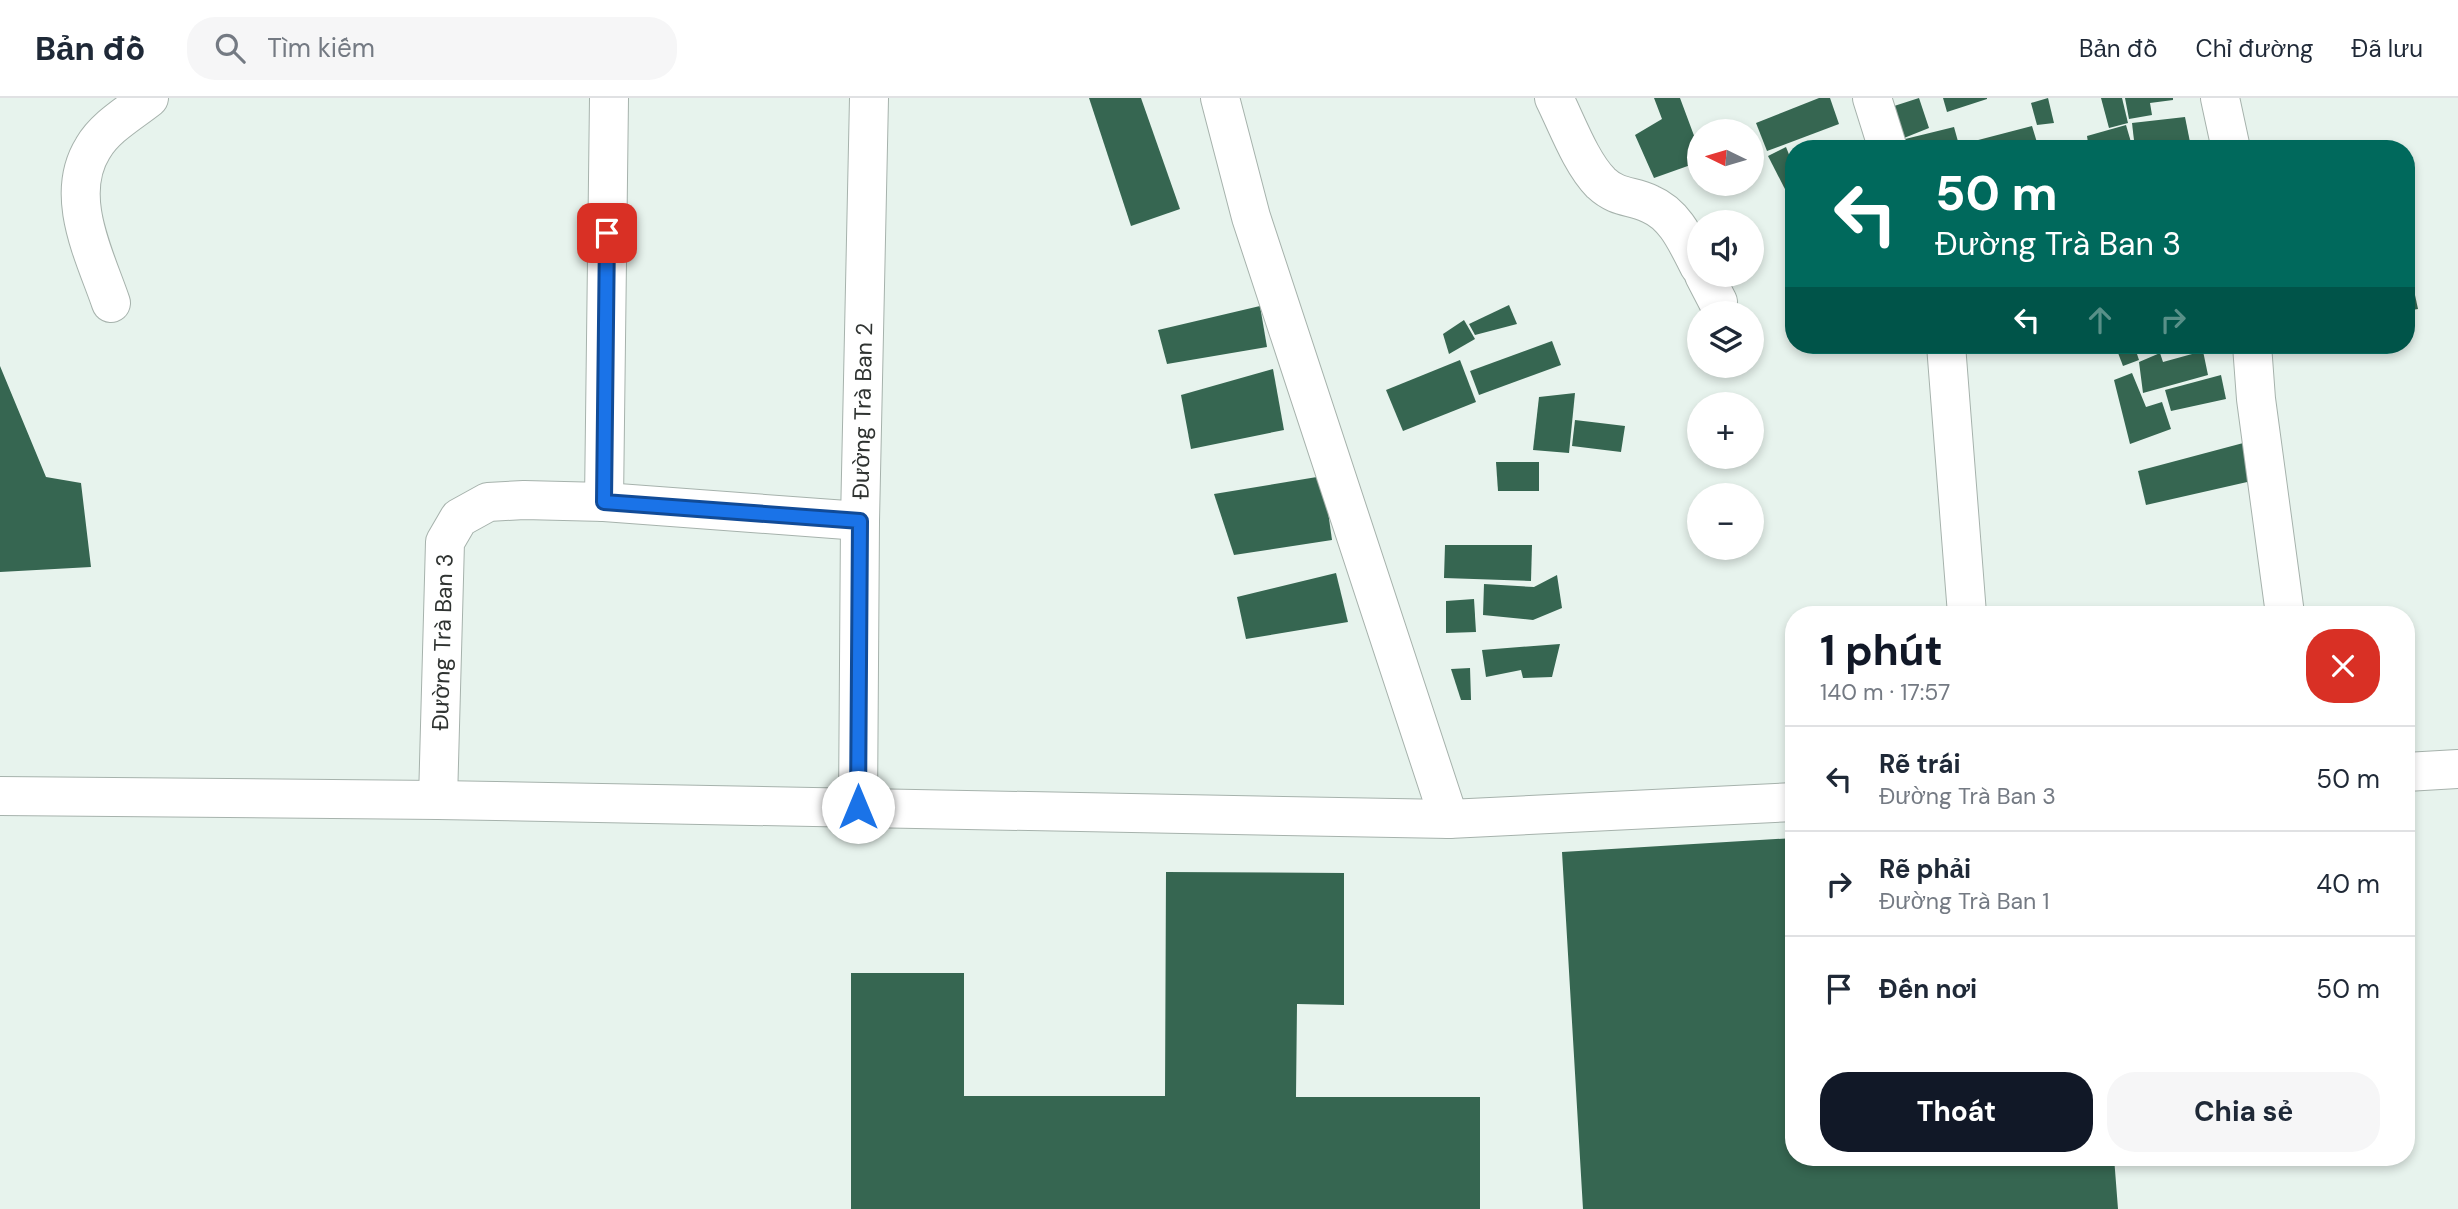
<!DOCTYPE html>
<html lang="vi">
<head>
<meta charset="utf-8">
<style>
	:root { --surface:#fff; --page:#f6f6f7; --text:#1f2937; --muted:#747a83; --line:#e0e1e3; --accent:#111827 }
	body { margin:0; font-family:"DM Sans",sans-serif; background:var(--page); color:var(--text); height:100vh; display:flex; flex-direction:column; font-size:26px; white-space:nowrap }
	* { box-sizing:border-box; margin:0 }
	p { font-size:23px; color:var(--muted) }
	.icon { flex:none; width:38px; height:38px; fill:none; stroke:currentColor; stroke-width:2; stroke-linecap:round; stroke-linejoin:round }
	.map { position:relative; flex:1; overflow:hidden }
	.sheet { position:absolute; left:1785px; top:508px; width:630px; height:560px; display:flex; flex-direction:column; background:var(--surface); border-radius:28px; box-shadow:0 4px 10px #0003 }
	.sheet>* { flex:none }
	.hud { position:absolute; left:1785px; top:42px; width:630px; height:214px; border-radius:28px; box-shadow:0 4px 10px #0003; background:#00695c; color:#fff; overflow:hidden }
	.needle { width:46px; rotate:275deg }
	.buttons { position:absolute; left:1687px; top:21px; display:grid; gap:14px }
	.buttons a { display:grid; place-items:center; width:77px; height:77px; border-radius:50%; background:var(--surface); box-shadow:0 4px 10px #0003; font-size:35px }
	.pin { position:absolute; display:grid; place-items:center; width:60px; height:60px; color:#fff; margin:-30px; border-radius:14px; box-shadow:0 4px 10px #0006 }
	.me { position:absolute; width:77px; margin:-38px; rotate:0deg; stroke-linejoin:round; filter:drop-shadow(0 0 5px #0008) }
	.turn { display:flex; align-items:center; gap:24px; height:147px; padding:0 35px; font-size:32px }
	.turn .icon { width:91px; height:91px; stroke-width:2.5 }
	.turn b { display:block; font-size:49px; line-height:60px }
	.lanes { display:flex; align-items:center; height:66px; padding:0 35px; background:#0003; justify-content:center; gap:35px; direction:ltr }
	.lanes .off { opacity:.35 }
	.round { display:grid; place-items:center; flex:none; width:74px; height:74px; border-radius:28px; background:var(--page) }
	.headline { display:flex; align-items:center; justify-content:space-between; height:119px; padding:0 35px }
	h1 { font-size:42px; font-weight:700; line-height:52px; color:var(--accent) }
	.action { display:flex; gap:14px; margin-top:auto; padding:14px 35px }
	.action a { flex:1; height:80px; border-radius:28px; background:var(--accent); color:#fff; font-size:28px; font-weight:700; line-height:80px; text-align:center }
	.action a+a { background:var(--page); color:var(--text) }
	ul { padding:0; list-style:none }
	li { display:flex; align-items:center; gap:21px; height:105px; padding:0 35px; border-top:2px solid var(--line) }
	li div { flex:1 }
	li b { display:block; font-size:26px }
	li em { font-style:normal }
	header { display:flex; align-items:center; gap:42px; box-sizing:border-box; height:98px; padding:0 35px; background:var(--surface); border-bottom:2px solid var(--line) }
	header strong { font-size:33px }
	nav { display:flex; gap:38px; margin-inline-start:auto; font-size:24px }
	.search { width:490px; height:63px; background:var(--page); display:flex; align-items:center; gap:18px; box-sizing:border-box; padding:0 24px; border-radius:28px; color:var(--muted); font-size:26px }
	.map>svg:first-child { display:block }
	.building { fill:#366651 }
	.lines { fill:none; stroke-linecap:round; stroke-linejoin:round }
	.minor-casing { stroke:#a6b2ac; stroke-width:40 }
	.minor { stroke:#fff; stroke-width:38 }
	.route-casing { stroke:#114b97; stroke-width:18 }
	.route { stroke:#1a73e8; stroke-width:12 }
	.labels { text-anchor:middle; stroke-width:7; stroke-linejoin:round; paint-order:stroke }
	.street-label { font-size:23px; fill:#2f3331; stroke:#fff }
</style>
</head>
<body>
<header>
<strong>Bản đồ</strong>
<div class="search"><svg class="icon" aria-label="search" viewBox="0 0 24 24"><circle cx="10" cy="10" r="6"/><path d="M15 15l6 6"/></svg>Tìm kiếm</div>
<nav><a>Bản đồ</a><a>Chỉ đường</a><a>Đã lưu</a></nav>
</header>
<div class="map">
<svg width="2458" height="1111" viewBox="0 0 2458 1111">
	<rect width="100%" height="100%" fill="#e7f3ed"/>
	<g class="building">
		<path d="M1089,0h52l39,111 -49,17z"/>
		<path d="M1654,0h26l19,51v13l-45,16 -19,-43 27,-16z"/>
		<path d="M1819,0h11l9,26 -72,27 -11,-28z"/>
		<path d="M1919,0l10,30 -30,12 -8,-33z"/>
		<path d="M1943,0h44v1l-40,13z"/>
		<path d="M2048,0l6,25 -17,2 -6,-22z"/>
		<path d="M2101,0h21l6,25 -19,5z"/>
		<path d="M2125,0h48v2l-23,3 2,12 -23,4z"/>
		<path d="M2185,19l5,25 -36,7h-19l-3,-26z"/>
		<path d="M2126,27l7,24h-44l-2,-13z"/>
		<path d="M2032,28l7,23h-144l-2,-7 61,-15 5,18z"/>
		<path d="M1786,49l8,20v24l-6,4 -20,-39z"/>
		<path d="M2415,197l3,14 -12,2v-15z"/>
		<path d="M1509,207l8,19 -42,11 -6,-11z"/>
		<path d="M1260,208l7,41 -100,17 -9,-34z"/>
		<path d="M1464,222l11,19 -26,15 -6,-20z"/>
		<path d="M1552,243l9,24 -82,30 -9,-24z"/>
		<path d="M2115,247h19l5,15 -16,6z"/>
		<path d="M2138,247h36v1l-35,8z"/>
		<path d="M2203,253l5,24 -65,18 -4,-31 21,-9 3,9z"/>
		<path d="M1460,262l16,42 -73,29 -17,-41z"/>
		<path d="M0,268l46,111 35,6 10,84 -91,5z"/>
		<path d="M1273,271l11,61 -93,19 -10,-54z"/>
		<path d="M2132,275l14,34 16,-5 9,27 -41,15 -16,-64z"/>
		<path d="M2221,277l5,24 -55,12 -6,-21z"/>
		<path d="M1575,295l-6,60 -36,-3 6,-53z"/>
		<path d="M1575,322l50,6 -4,26 -49,-6z"/>
		<path d="M2247,344l9,38 -110,25 -8,-34z"/>
		<path d="M1496,364h43v29h-41z"/>
		<path d="M1323,378l9,64 -98,15 -20,-61z"/>
		<path d="M1445,447h87l-1,36 -87,-3z"/>
		<path d="M1336,475l12,49 -102,17 -9,-42z"/>
		<path d="M1557,477l5,33 -29,12 -50,-5 1,-31 50,3z"/>
		<path d="M1474,501l2,33 -30,1v-32z"/>
		<path d="M1560,546l-8,33 -29,1 -2,-8 -35,7 -4,-27z"/>
		<path d="M1470,570l1,32h-10l-10,-31z"/>
		<path d="M1794,740v319h320l4,52h-535l-21,-357z"/>
		<path d="M1166,774l178,1v132l-47,-1 -1,93h184v112h-629v-236h113v123h201z"/>
	</g>
	<g class="lines">
		<g class="minor-casing">
			<g id="minor">
				<path d="M1220,0l31,119 198,602"/>
				<path d="M1554,0c13,26 27,65 47,85 17,16 31,12 49,21 26,11 37,39 49,62"/>
				<path d="M1872,0l16,51"/>
				<path d="M2220,0l11,51"/>
				<path d="M1704,177l14,27"/>
				<path d="M111,205c-16,-47 -48,-107 -18,-155 12,-21 37,-35 56,-50"/>
				<path d="M1946,247l21,269"/>
				<path d="M2252,247l4,54 29,215"/>
				<path d="M604,404l5,-404"/>
				<path d="M2406,674l52,-3"/>
				<path d="M0,698l438,4 1011,19 345,-17"/>
				<path id="s1" d="M438,702l7,-258 14,-24 29,-16 36,-2 80,2 256,19"/>
				<path id="s2" d="M858,709l2,-286 9,-423"/>
			</g>
		</g>
		<use href="#minor" class="minor"/>
	</g>
	<g class="lines">
		<g class="route-casing">
			<path id="route" d="M607,135l-3,269 256,19 -2,286"/>
		</g>
		<use href="#route" class="route"/>
	</g>
	<g class="labels">
		<g class="street-label">
			<text dy="8" stroke="none"><textPath href="#s2" startOffset="396">Đường Trà Ban 2</textPath></text>
			<text dy="8" stroke="none"><textPath href="#s1" startOffset="158">Đường Trà Ban 3</textPath></text>
		</g>
	</g>
</svg>
<div class="buttons">
<a><svg class="needle" viewBox="-14 -14 28 28"><path d="M0-13l5 13h-10z" fill="#e53935"/><path d="M0 13l5-13h-10z" fill="#747a83"/></svg></a>
<a><svg class="icon" aria-label="sound" viewBox="0 0 24 24"><path d="M4 9h4l5-4v14l-5-4H4zM17 9q2 3 0 6"/></svg></a>
<a><svg class="icon" aria-label="layers" viewBox="0 0 24 24"><path d="M12 4l9 5-9 5-9-5zM3 14l9 5 9-5"/></svg></a>
<a>+</a>
<a>−</a>
</div>
<div class="pin" style="left:607px;top:135px;background:#d93025"><svg class="icon" aria-label="arrive" viewBox="0 0 24 24"><path d="M6 21V4h12l-3 4 3 4H6"/></svg></div>
<svg class="me" style="left:858px;top:709px" viewBox="-20 -20 40 40"><circle r="19" fill="#fff"/><path d="M0-13L10 11 0 6-10 11z" fill="#1a73e8"/></svg>
<div class="hud">
<div class="turn"><svg class="icon" aria-label="left" viewBox="0 0 24 24"><path d="M17 20v-9H6M10 6l-5 5 5 5"/></svg><div><b>50 m</b>Đường Trà Ban 3</div></div>
<div class="lanes"><svg class="icon" aria-label="left" viewBox="0 0 24 24"><path d="M17 20v-9H6M10 6l-5 5 5 5"/></svg><svg class="icon off" aria-label="ahead" viewBox="0 0 24 24"><path d="M12 20V5M6 11l6-6 6 6"/></svg><svg class="icon off" aria-label="right" viewBox="0 0 24 24"><path d="M7 20v-9h11M14 6l5 5-5 5"/></svg></div>
</div>
<section class="sheet">
<div class="headline"><div><h1>1 phút</h1><p>140 m · 17:57</p></div><a class="round" style="background:#d93025;color:#fff"><svg class="icon" aria-label="close" viewBox="0 0 24 24"><path d="M6 6l12 12M18 6L6 18"/></svg></a></div>
<ul>
<li><svg class="icon" aria-label="left" viewBox="0 0 24 24"><path d="M17 20v-9H6M10 6l-5 5 5 5"/></svg><div><b>Rẽ trái</b><p>Đường Trà Ban 3</p></div><em>50 m</em></li>
<li><svg class="icon" aria-label="right" viewBox="0 0 24 24"><path d="M7 20v-9h11M14 6l5 5-5 5"/></svg><div><b>Rẽ phải</b><p>Đường Trà Ban 1</p></div><em>40 m</em></li>
<li><svg class="icon" aria-label="arrive" viewBox="0 0 24 24"><path d="M6 21V4h12l-3 4 3 4H6"/></svg><div><b>Đến nơi</b></div><em>50 m</em></li>
</ul>
<div class="action"><a>Thoát</a><a>Chia sẻ</a></div>
</section>
</div>
</body>
</html>
